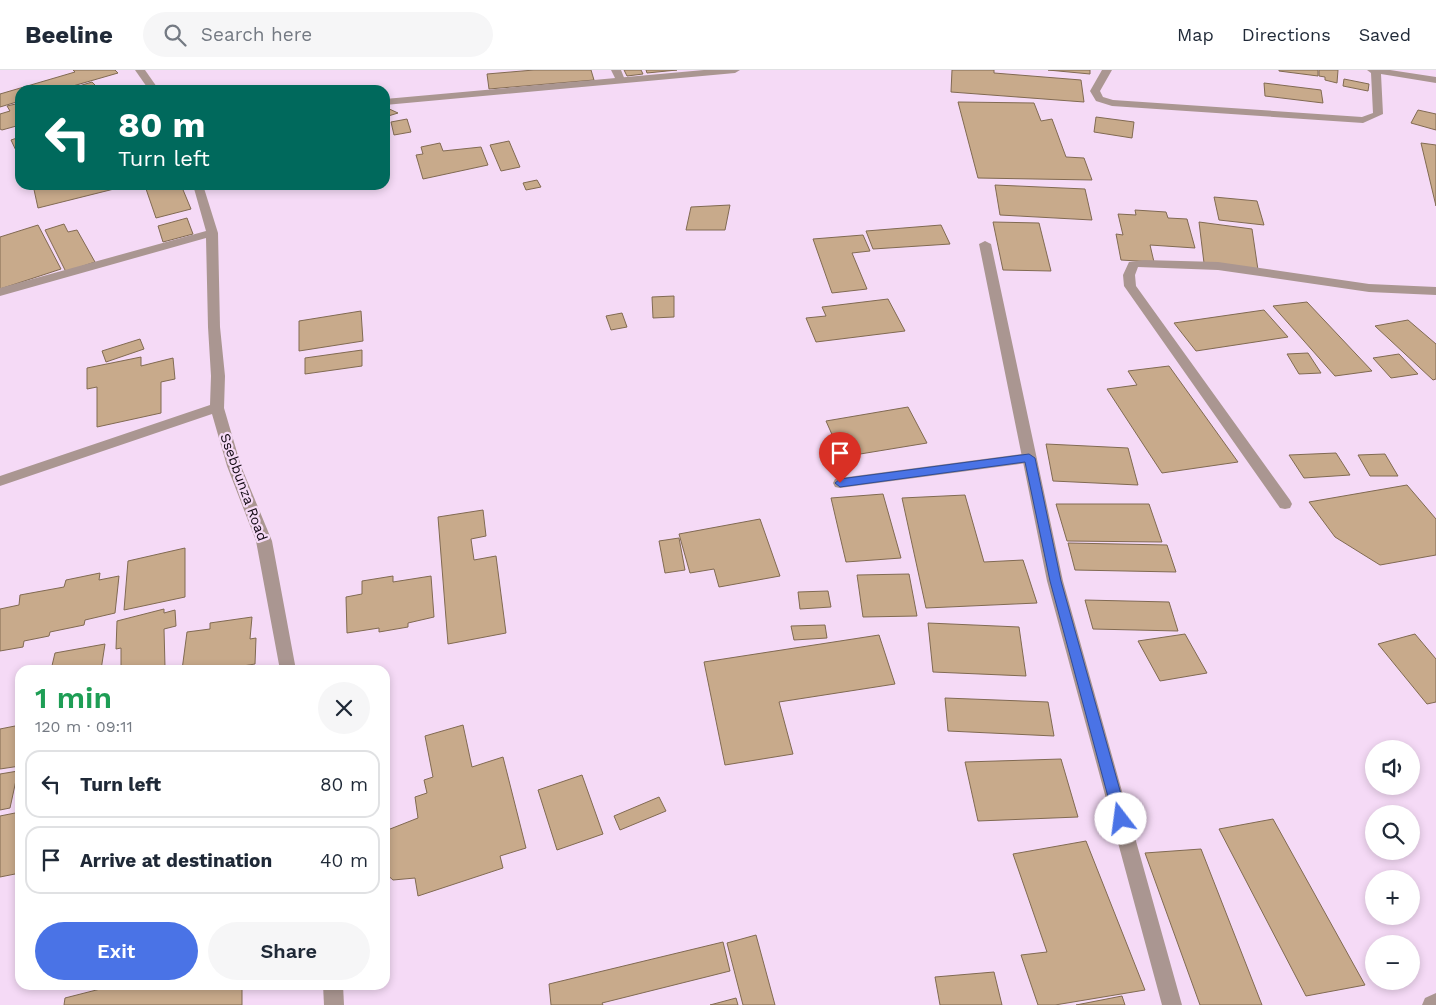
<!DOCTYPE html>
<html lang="en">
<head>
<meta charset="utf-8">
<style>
	:root { --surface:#fff; --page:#f6f6f7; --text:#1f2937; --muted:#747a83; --line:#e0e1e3; --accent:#4a73e6 }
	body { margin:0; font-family:"Work Sans",sans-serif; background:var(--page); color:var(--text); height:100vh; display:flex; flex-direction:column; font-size:19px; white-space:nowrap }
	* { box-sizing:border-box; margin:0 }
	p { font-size:16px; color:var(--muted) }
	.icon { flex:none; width:28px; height:28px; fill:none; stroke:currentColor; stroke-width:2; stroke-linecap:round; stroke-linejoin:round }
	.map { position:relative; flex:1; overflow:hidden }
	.side { position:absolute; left:15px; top:595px; width:375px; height:325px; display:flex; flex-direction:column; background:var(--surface); border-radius:15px; box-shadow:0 2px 8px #0003 }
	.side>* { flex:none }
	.guide { position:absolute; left:15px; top:15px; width:375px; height:105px; border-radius:15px; box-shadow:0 2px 8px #0003; background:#00695c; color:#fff; overflow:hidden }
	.buttons { position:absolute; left:1365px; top:670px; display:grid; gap:10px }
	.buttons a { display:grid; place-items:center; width:55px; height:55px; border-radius:50%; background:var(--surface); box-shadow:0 2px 8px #0003; font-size:25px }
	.pin { position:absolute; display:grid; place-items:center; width:42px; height:42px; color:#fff; margin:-51px -21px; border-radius:50% 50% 50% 0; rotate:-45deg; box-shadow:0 0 5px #0007 }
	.pin .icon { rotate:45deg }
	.me { position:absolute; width:55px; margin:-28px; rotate:345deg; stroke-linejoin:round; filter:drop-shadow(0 0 4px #0008) }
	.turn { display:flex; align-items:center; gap:18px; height:105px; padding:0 20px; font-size:22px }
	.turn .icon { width:65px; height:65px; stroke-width:2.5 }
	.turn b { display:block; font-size:35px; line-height:42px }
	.round { display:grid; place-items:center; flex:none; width:52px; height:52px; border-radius:26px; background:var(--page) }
	.summary { display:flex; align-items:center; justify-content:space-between; height:85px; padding:0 20px }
	h1 { font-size:30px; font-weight:600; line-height:38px; color:#1e9e55 }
	.cta { display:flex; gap:10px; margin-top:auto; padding:10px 20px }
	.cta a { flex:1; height:58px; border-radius:30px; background:var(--accent); color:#fff; font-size:20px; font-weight:600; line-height:58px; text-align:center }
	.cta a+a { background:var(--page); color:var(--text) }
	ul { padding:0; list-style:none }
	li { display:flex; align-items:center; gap:15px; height:68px; margin:0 10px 8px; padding:0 10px; border:2px solid var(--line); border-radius:15px }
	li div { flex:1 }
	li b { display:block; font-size:19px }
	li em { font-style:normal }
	header { display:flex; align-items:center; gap:30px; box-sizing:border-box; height:70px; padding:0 25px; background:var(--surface); border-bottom:1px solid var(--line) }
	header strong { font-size:24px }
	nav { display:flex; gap:28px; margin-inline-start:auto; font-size:18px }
	.search { width:350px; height:45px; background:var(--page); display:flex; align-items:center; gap:12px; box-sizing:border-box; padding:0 18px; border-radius:28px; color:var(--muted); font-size:19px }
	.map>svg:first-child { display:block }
	.building { fill:#c8aa8b; stroke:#816a52 }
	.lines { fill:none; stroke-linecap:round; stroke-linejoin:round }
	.lane { fill:#aa9691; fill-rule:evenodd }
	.street { fill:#aa9691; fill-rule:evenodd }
	.route { fill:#4a73e6; stroke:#304b96 }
	.labels { text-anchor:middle; stroke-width:4.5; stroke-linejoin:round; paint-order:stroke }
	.street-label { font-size:14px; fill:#100811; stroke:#f5daf6 }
</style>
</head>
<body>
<header>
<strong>Beeline</strong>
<div class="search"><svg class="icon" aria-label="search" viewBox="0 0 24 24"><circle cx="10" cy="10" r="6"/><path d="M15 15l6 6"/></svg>Search here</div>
<nav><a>Map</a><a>Directions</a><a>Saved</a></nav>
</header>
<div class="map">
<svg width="1436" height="935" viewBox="0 0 1436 935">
	<rect width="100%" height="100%" fill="#f5daf6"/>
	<g class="building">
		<path d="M73,0h42l3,3 -59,17h-39v11l-20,6v-13l75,-22z"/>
		<path d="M534,0h57l3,10 -105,9 -2,-15z"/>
		<path d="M624,0h17l2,4 -16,2z"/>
		<path d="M646,0h31l-30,3z"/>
		<path d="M952,0h42v3l87,7 3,22 -133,-10z"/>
		<path d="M1048,0h42v4z"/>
		<path d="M1279,0h39v6l-39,-5z"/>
		<path d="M1319,0h19l-1,13 -12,-3v-3l-6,-1z"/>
		<path d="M1344,9l25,5 -1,7 -25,-5z"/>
		<path d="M92,12l8,8h-34z"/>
		<path d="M1264,13l57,7 2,13 -58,-7z"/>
		<path d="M958,32l76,1 7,18 11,-2 14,38 18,1 8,22 -114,-2z"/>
		<path d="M20,33v22l-18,5 -2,-1v-15l10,-3 -3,-5z"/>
		<path d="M385,37l13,6 -13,4z"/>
		<path d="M1418,40l18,4v16l-25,-7z"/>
		<path d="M1096,47l38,5 -2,16 -38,-6z"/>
		<path d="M407,49l4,13 -17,3 -3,-13z"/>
		<path d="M20,67v22l-9,-19z"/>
		<path d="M509,71l11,26 -19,4 -11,-26z"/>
		<path d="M440,73l3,8 38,-4 7,18 -65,14 -7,-24 7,-1 -2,-7z"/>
		<path d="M1421,73l15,2v61z"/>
		<path d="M537,110l4,7 -15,3 -3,-7z"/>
		<path d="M33,115h97l-92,23z"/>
		<path d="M151,115h30l10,24 -35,9 -11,-32z"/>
		<path d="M995,115l90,4 7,31 -92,-5z"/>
		<path d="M1214,127l43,4 7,24 -45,-5z"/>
		<path d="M730,135l-5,25h-39l5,-23z"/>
		<path d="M1135,140l31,2 2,6 19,1 8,29 -45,-3 4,17 -33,-2 -5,-26 7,1 -5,-21 18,1z"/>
		<path d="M187,148l6,16 -30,8 -5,-16z"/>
		<path d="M993,152l46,1 12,48 -48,-1z"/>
		<path d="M1199,152l53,7 6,41 -54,-7z"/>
		<path d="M64,154l4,8 9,-2 18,32 -29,10 -21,-42z"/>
		<path d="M38,155l23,44 -61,20v-52z"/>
		<path d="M941,155l9,19 -77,5 -7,-18z"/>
		<path d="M863,165l7,16 -18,2 15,36 -35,4 -19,-54z"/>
		<path d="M674,226v21l-21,1 -1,-21z"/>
		<path d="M888,229l17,32 -89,11 -10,-24 20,-2 -4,-9z"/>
		<path d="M1307,232l65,69 -37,5 -62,-70z"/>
		<path d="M1264,240l24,27 -92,14 -22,-28z"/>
		<path d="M361,241l2,30 -64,10v-30z"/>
		<path d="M622,243l5,14 -16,3 -5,-14z"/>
		<path d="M1408,250l28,24v35l-3,1 -58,-54z"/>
		<path d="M140,269l4,10 -38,13 -4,-11z"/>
		<path d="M362,280v16l-57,8v-16z"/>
		<path d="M1308,283l13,20 -22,1 -12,-20z"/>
		<path d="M1399,284l19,20 -27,4 -18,-20z"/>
		<path d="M141,287v9l32,-8 2,21 -14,3v31l-64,14v-40l-10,2v-21z"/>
		<path d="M1169,296l69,96 -76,11 -55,-84 30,-4 -9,-14z"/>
		<path d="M908,337l19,36 -85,14 -16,-36z"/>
		<path d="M1046,374l82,4 10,37 -85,-4z"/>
		<path d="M1336,383l14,22 -46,3 -15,-23z"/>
		<path d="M1385,384l13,22h-28l-12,-21z"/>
		<path d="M1407,415l29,34v36l-56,10 -45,-28 -26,-35z"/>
		<path d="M883,424l18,64 -55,4 -15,-64z"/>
		<path d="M965,425l19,67 39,-2 14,43 -111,5 -24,-110z"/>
		<path d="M1056,434h93l13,38 -95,-1z"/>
		<path d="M483,440l3,26 -15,3 3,21 22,-4 10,77 -58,11 -10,-127z"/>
		<path d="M760,449l20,57 -61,11 -5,-18 -24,4 -11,-39z"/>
		<path d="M679,468l6,32 -20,3 -6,-32z"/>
		<path d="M1068,473l99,2 9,27 -101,-2z"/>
		<path d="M185,478v49l-61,13 4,-49z"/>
		<path d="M100,503l-1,7 20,-4 -4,37 -30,7 -1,5 -34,7 -1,4 -25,5 -1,6 -23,4v-42l19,-4 1,-10 44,-8 2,-7z"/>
		<path d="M909,504l8,42 -54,1 -6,-42z"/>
		<path d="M393,506v6l38,-6 3,41 -26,6v4l-29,5v-4l-32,5 -1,-36 16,-3v-13z"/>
		<path d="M828,521l3,16 -31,2 -2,-17z"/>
		<path d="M1085,530l84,2 9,29 -85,-2z"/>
		<path d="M164,539v4l11,-3 1,16 -12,3 1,38 -11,3h-33v-22l-5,1 1,-28z"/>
		<path d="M252,547l-2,22 6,-1 -1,26 -36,6h-37l5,-38 23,-3v-6z"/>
		<path d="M928,553l91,4 7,49 -93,-4z"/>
		<path d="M825,555l2,13 -33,2 -3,-14z"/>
		<path d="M1185,564l22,39 -47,8 -22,-40z"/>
		<path d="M1415,564l21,25v43l-9,2 -49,-60z"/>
		<path d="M879,565l16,49 -116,18 14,52 -68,11 -21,-103z"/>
		<path d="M105,574l-4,26h-50l4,-17z"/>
		<path d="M945,628l103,4 6,34 -106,-5z"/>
		<path d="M20,655v41l-20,3v-40z"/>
		<path d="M463,655l9,42 31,-10 23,91 -26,8 3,12 -85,28 -3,-18 -22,2 -8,-7v-42l33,-13 -3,-21 12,-4 -3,-13 9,-3 -8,-41z"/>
		<path d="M1061,689l17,58 -100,4 -13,-59z"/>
		<path d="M18,701l-8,37 -10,2v-36z"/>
		<path d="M582,705l21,59 -46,16 -19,-60z"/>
		<path d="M659,727l7,14 -46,19 -6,-14z"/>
		<path d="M20,742v61l-20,4v-61z"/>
		<path d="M1273,749l92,166 -59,11 -87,-167z"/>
		<path d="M1086,771l59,149 -90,15h-17l-17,-50 26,-3 -34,-98z"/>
		<path d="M1201,779l61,156h-62l-55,-152z"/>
		<path d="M756,865l19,70h-32l-16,-62z"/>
		<path d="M723,872l7,29 -128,32 1,2h-52l-2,-21z"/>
		<path d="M994,902l8,33h-62l-5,-28z"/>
		<path d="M116,915h61v2l9,-2h56v20h-178l1,-7z"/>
		<path d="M1122,926l3,9h-49z"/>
		<path d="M736,928l2,7h-28z"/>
	</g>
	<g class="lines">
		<g class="lane">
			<path d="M611,0h10l4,10 -2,2h-6z"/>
			<path d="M1029,383l5,1 2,4 -2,4 -194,26 -5,-1 -2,-4 2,-4 5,-1z"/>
		</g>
		<g class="street">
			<path d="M135,0h10l14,20h-10z"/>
			<path d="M704,0h36l-5,3 -350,32v-6z"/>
			<path d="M1102,0h10l-12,21 3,6 10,3 249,17 11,-4 -2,-40 -4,-3h23l46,7v6l-55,-9 2,40 -20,9 -251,-17 -16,-5 -6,-10z"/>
			<path d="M193,115h10l15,48 2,94 5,49 -1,32 17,58 31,75 24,129h-16l-24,-129 -29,-75 -15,-52 -212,72v-10l210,-71 1,-29 -3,-49 -2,-89 -206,58v-8l206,-57z"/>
			<path d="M985,171l6,3 72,337 119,424h-20l-115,-424 -68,-337z"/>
			<path d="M1144,190l74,2 151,22 67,3v8l-67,-3 -151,-22 -80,-3 -3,8 1,11 154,214 2,4 -2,4 -5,1 -5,-1 -156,-222 -1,-11 6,-13z"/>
			<path d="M323,915h20l1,20h-20z"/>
			<path d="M1436,923v12h-14l3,-7z"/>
		</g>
	</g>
	<path class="route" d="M1029,384l6,4 26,123 67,238 -2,5 -5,2 -5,-2 -2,-5 -64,-238 -25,-119 -185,25 -5,-4 5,-4z"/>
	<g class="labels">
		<g class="street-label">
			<text transform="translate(244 417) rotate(70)" y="5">Ssebbunza Road</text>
		</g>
	</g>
</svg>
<div class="buttons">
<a><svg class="icon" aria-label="sound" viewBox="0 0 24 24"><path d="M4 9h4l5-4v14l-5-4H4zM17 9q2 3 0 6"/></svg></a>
<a><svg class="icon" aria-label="search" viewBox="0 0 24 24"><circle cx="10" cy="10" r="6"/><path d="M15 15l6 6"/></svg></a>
<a>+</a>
<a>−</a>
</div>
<div class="pin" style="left:840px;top:413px;background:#d93025"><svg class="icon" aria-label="arrive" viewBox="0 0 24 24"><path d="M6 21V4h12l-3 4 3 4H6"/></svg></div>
<svg class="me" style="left:1121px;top:749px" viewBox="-20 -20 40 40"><circle r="19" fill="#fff"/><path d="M0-13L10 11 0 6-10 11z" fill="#4a73e6"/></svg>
<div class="guide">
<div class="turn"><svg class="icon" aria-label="left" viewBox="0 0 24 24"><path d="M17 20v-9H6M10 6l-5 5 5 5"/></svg><div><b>80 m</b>Turn left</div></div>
</div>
<section class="side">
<div class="summary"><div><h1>1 min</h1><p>120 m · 09:11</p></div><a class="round"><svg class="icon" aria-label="close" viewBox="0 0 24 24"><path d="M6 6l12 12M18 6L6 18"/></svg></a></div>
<ul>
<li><svg class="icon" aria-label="left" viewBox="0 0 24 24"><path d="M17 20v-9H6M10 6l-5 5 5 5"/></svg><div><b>Turn left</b></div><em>80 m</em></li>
<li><svg class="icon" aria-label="arrive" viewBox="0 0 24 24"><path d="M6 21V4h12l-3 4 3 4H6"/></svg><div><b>Arrive at destination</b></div><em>40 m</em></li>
</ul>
<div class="cta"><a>Exit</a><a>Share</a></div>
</section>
</div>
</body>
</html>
